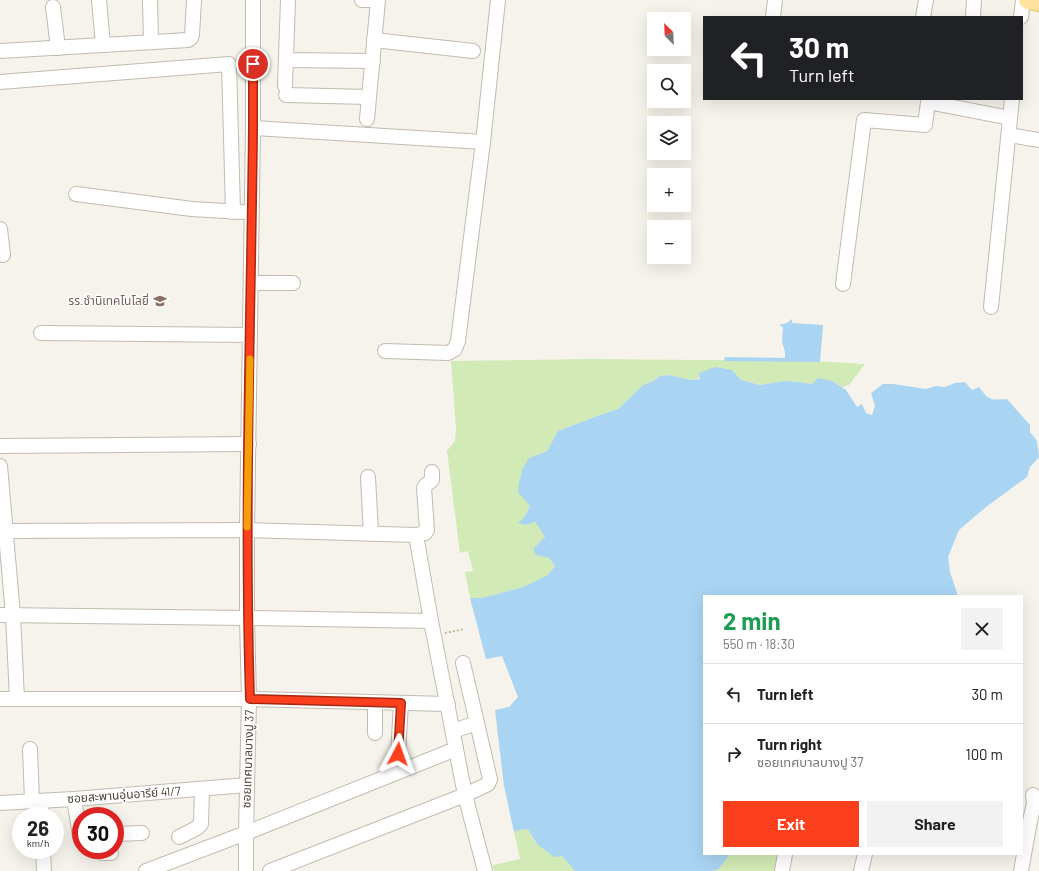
<!DOCTYPE html>
<html lang="en">
<head>
<meta charset="utf-8">
<style>
	:root { --surface:#fff; --page:#f2f2f2; --text:#222; --muted:#767676; --line:#e0e0e0; --accent:#fc3f1d }
	body { margin:0; font-family:Barlow,"Noto Sans Thai",sans-serif; background:var(--page); color:var(--text); height:100vh; display:flex; flex-direction:column; font-size:15px; white-space:nowrap }
	* { box-sizing:border-box; margin:0 }
	p { font-size:13px; color:var(--muted) }
	.icon { flex:none; width:22px; height:22px; fill:none; stroke:currentColor; stroke-width:2; stroke-linecap:round; stroke-linejoin:round }
	.map { position:relative; flex:1; overflow:hidden }
	.sheet { position:absolute; left:703px; top:595px; width:320px; height:260px; display:flex; flex-direction:column; background:var(--surface); border-radius:0px; box-shadow:0 4px 16px #0002 }
	.sheet>* { flex:none }
	.top-card { position:absolute; left:703px; top:16px; width:320px; height:84px; border-radius:0px; box-shadow:0 4px 16px #0002; background:#202124; color:#fff; overflow:hidden }
	.needle { width:26px; rotate:336deg }
	.tools { position:absolute; left:647px; top:12px; display:grid; gap:8px }
	.tools a { display:grid; place-items:center; width:44px; height:44px; border-radius:0px; background:var(--surface); box-shadow:0 4px 16px #0002; font-size:20px }
	.speed { position:absolute; left:12px; top:807px; display:flex; gap:8px; font-size:20px; font-weight:700; text-align:center }
	.speed>* { display:grid; place-content:center; width:52px; height:52px; border-radius:50%; background:var(--surface); box-shadow:0 4px 16px #0002; line-height:1 }
	.speed small { font-size:10px; font-weight:400 }
	.speed .limit { border:6px solid #d22; background:#fff; color:#111 }
	.pin { position:absolute; display:grid; place-items:center; width:34px; height:34px; color:#fff; margin:-17px; border:2px solid #fff; border-radius:50%; box-shadow:0 1px 4px #0007 }
	.me { position:absolute; width:44px; margin:-22px; rotate:4deg; stroke-linejoin:round; filter:drop-shadow(0 0 3px #0008) }
	.turn { display:flex; align-items:center; gap:14px; height:84px; padding:0 20px; font-size:18px }
	.turn .icon { width:52px; height:52px; stroke-width:2.5 }
	.turn b { display:block; font-size:28px; line-height:34px }
	.round { display:grid; place-items:center; flex:none; width:42px; height:42px; border-radius:0px; background:var(--page) }
	.overview { display:flex; align-items:center; justify-content:space-between; height:68px; padding:0 20px }
	h1 { font-size:24px; font-weight:700; line-height:30px; color:#1e9e55 }
	.button { display:flex; gap:8px; margin-top:auto; padding:8px 20px }
	.button a { flex:1; height:46px; border-radius:0px; background:var(--accent); color:#fff; font-size:16px; font-weight:700; line-height:46px; text-align:center }
	.button a+a { background:var(--page); color:var(--text) }
	ul { padding:0; list-style:none }
	li { display:flex; align-items:center; gap:12px; height:60px; padding:0 20px; border-top:1px solid var(--line) }
	li div { flex:1 }
	li b { display:block; font-size:15px }
	li em { font-style:normal }
	.map>svg:first-child { display:block }
	.green { fill:#d2eab5 }
	.water { fill:#a9d4f2 }
	.lines { fill:none; stroke-linecap:round; stroke-linejoin:round }
	.minor-casing { stroke:#c2bbae; stroke-width:16 }
	.major-casing { stroke:#e6c16a; stroke-width:20 }
	.path { stroke:#c4b79f; stroke-width:2; stroke-dasharray:2 2; stroke-linecap:butt }
	.minor { stroke:#fff; stroke-width:14 }
	.major { stroke:#ffe39c; stroke-width:18 }
	.route-casing { stroke:#a42913; stroke-width:10 }
	.route { stroke:#fc3f1d; stroke-width:7 }
	.slow { stroke:#f59e0b; stroke-width:7 }
	.labels { text-anchor:middle; stroke-width:3; stroke-linejoin:round; paint-order:stroke }
	.education-label { font-size:12px; fill:#785e54; stroke:#fff; text-anchor:end }
	.street-label { font-size:12px; fill:#4b4439; stroke:#fff }
</style>
</head>
<body>
<div class="map">
<svg width="1039" height="871" viewBox="0 0 1039 871">
	<rect width="100%" height="100%" fill="#f6f3ec"/>
	<g class="green">
		<path d="M590,359l224,2 51,3 -16,21 -7,2 -10,-6 -20,3 -13,-2 -15,-1 -24,4 -19,-5 -9,-10 -41,10 -22,-5 -9,1 -7,5 -10,4 -25,24 -21,7 -39,15 -11,20 -18,7 1,48 -5,10 1,9 9,-3 10,15 -9,18 13,3 6,8 -7,9 -25,12 -41,11h-12l-5,-26 8,-1 -5,-20 -8,2 -13,-102 8,-10 1,-13 -5,-67z"/>
		<path d="M528,829l9,15 25,12 13,15h-81l-1,-6 27,-6 -6,-27 5,-2z"/>
		<path d="M732,854h50l-4,17h-65l6,-3 10,-13z"/>
	</g>
	<g class="water">
		<path d="M792,319v4l31,2 -3,37 -96,-1 1,-4 60,1v-6l-3,-10 1,-15 -4,-2 8,-2z"/>
		<path d="M715,367l17,3 9,10 19,5 24,-4 15,1 13,2 6,-6 14,3 14,9 11,17 5,-3 4,9 6,2 3,-9 -4,-13 12,-9h10l33,5 10,-3 9,1 10,-4 10,-1 7,8 7,-3c10,14 12,13 28,12l23,26v7l7,9 2,16 -9,10 -3,10 -41,30 -27,23 -11,27 2,15 8,24h-254v258h28l-3,1 -10,14 -6,2h-138l-13,-15 -8,1 -17,-13 -9,-15 -9,1 -5,2 -10,-46 -9,-76 14,-3 9,-10 -16,-41 -16,3 -16,-61h12l41,-11 25,-12 7,-9 -6,-8 -13,-3 -3,-6 12,-12 -10,-15 -9,3 -8,-2 7,-7 5,-10 -12,-14 1,-9 3,-13 7,-12 18,-7 11,-20 39,-15 21,-7 25,-24 10,-4 7,-5 9,-1 22,5 9,-1 -1,-6z"/>
	</g>
	<g class="lines">
		<g class="minor-casing">
			<g id="minor">
				<path d="M99,0l4,45"/>
				<path d="M150,0l1,42"/>
				<path d="M362,0h7"/>
				<path d="M53,7l5,41"/>
				<path d="M773,17l2,-17"/>
				<path d="M923,17l3,-17"/>
				<path d="M973,17l1,-17"/>
				<path d="M1021,17l2,-17"/>
				<path d="M374,40l99,11"/>
				<path d="M0,51l188,-11 3,-2 1,-3 2,-35"/>
				<path d="M286,60l87,1"/>
				<path d="M0,82l229,-18 4,148"/>
				<path d="M285,86l3,-86"/>
				<path d="M286,95l83,2"/>
				<path d="M367,119l11,-119"/>
				<path d="M253,128l230,14"/>
				<path d="M1009,135l30,5"/>
				<path d="M76,194l116,15 50,3"/>
				<path d="M0,229l3,26"/>
				<path d="M251,283h42"/>
				<path d="M843,284l21,-164 61,5 3,-23 82,16"/>
				<path d="M991,307l21,-208"/>
				<path d="M41,333l209,2"/>
				<path d="M385,351l63,2 7,-4 3,-8 25,-199 15,-142"/>
				<path d="M0,446l249,-2"/>
				<path d="M0,466l13,149 4,84"/>
				<path d="M368,477l3,57"/>
				<path d="M6,531l241,-1 169,5 9,-2 2,-3 -3,-42 1,-2 7,-6v-8"/>
				<path d="M416,535l15,86 34,174 20,76"/>
				<path d="M0,615l247,3 184,3"/>
				<path d="M0,699h249l199,5"/>
				<path d="M453,731l24,-8"/>
				<path d="M375,733v-30"/>
				<path d="M30,749l2,52"/>
				<path d="M398,755l3,-52"/>
				<path d="M74,799l6,37 1,3"/>
				<path d="M41,801l1,15"/>
				<path d="M0,803l74,-4 173,-14"/>
				<path d="M115,834l27,-1"/>
				<path d="M179,837l18,-9 4,-4 1,-35"/>
				<path d="M43,850l1,21"/>
				<path d="M93,850l10,3h8"/>
				<path d="M146,871l100,-38 210,-84"/>
				<path d="M246,871v-38l3,-134 -2,-81v-88l6,-402v-128"/>
				<path d="M270,871l195,-76 23,-11 2,-5 -27,-116"/>
				<path d="M782,871l3,-17"/>
				<path d="M861,871l4,-17"/>
				<path d="M1021,871l9,-50 4,-18 -1,-8"/>
			</g>
		</g>
		<g class="major-casing">
			<path id="major" d="M1028,0l11,2"/>
		</g>
		<path class="path" d="M445,633l19,-4"/>
		<use href="#minor" class="minor"/>
		<use href="#major" class="major"/>
	</g>
	<g class="lines">
		<g class="route-casing">
			<path id="route" d="M253,64v64c-2,190 -9,381 -3,571l151,4 -3,51"/>
		</g>
		<use href="#route" class="route"/>
		<path class="slow" d="M247,527l3,-168"/>
	</g>
	<defs>
		<g id="school-bare" transform="scale(1.08)"><path d="M0-5L7-2L0 1L-7-2ZM-4 1L0 2.5L4 1V4Q0 6-4 4Z" fill="#8d6e63" stroke="#fff" stroke-width="2.5" paint-order="stroke"/></g>
	</defs>
	<g fill-rule="evenodd">
		<use href="#school-bare" x="160" y="301"/>
	</g>
	<g class="labels">
		<g class="education-label">
			<text x="149" y="305">รร.ชำนิเทคโนโลยี่</text>
		</g>
		<g class="street-label">
			<text transform="translate(248 759) rotate(-88)" y="4">ซอยเทศบาลบางปู 37</text>
			<text transform="translate(124 795) rotate(-4)" y="4">ซอยสะพานอุ่นอารีย์ 41/7</text>
		</g>
	</g>
</svg>
<div class="tools">
<a><svg class="needle" viewBox="-14 -14 28 28"><path d="M0-13l5 13h-10z" fill="#e53935"/><path d="M0 13l5-13h-10z" fill="#767676"/></svg></a>
<a><svg class="icon" aria-label="search" viewBox="0 0 24 24"><circle cx="10" cy="10" r="6"/><path d="M15 15l6 6"/></svg></a>
<a><svg class="icon" aria-label="layers" viewBox="0 0 24 24"><path d="M12 4l9 5-9 5-9-5zM3 14l9 5 9-5"/></svg></a>
<a>+</a>
<a>−</a>
</div>
<div class="speed"><div>26<small>km/h</small></div><div class="limit">30</div></div>
<div class="pin" style="left:253px;top:64px;background:#d93025"><svg class="icon" aria-label="arrive" viewBox="0 0 24 24"><path d="M6 21V4h12l-3 4 3 4H6"/></svg></div>
<svg class="me" style="left:398px;top:754px" viewBox="-20 -20 40 40"><path d="M0-17L14 15 0 8-14 15z" fill="#fc3f1d" stroke="#fff" stroke-width="4"/></svg>
<div class="top-card">
<div class="turn"><svg class="icon" aria-label="left" viewBox="0 0 24 24"><path d="M17 20v-9H6M10 6l-5 5 5 5"/></svg><div><b>30 m</b>Turn left</div></div>
</div>
<section class="sheet">
<div class="overview"><div><h1>2 min</h1><p>550 m · 18:30</p></div><a class="round"><svg class="icon" aria-label="close" viewBox="0 0 24 24"><path d="M6 6l12 12M18 6L6 18"/></svg></a></div>
<ul>
<li><svg class="icon" aria-label="left" viewBox="0 0 24 24"><path d="M17 20v-9H6M10 6l-5 5 5 5"/></svg><div><b>Turn left</b></div><em>30 m</em></li>
<li><svg class="icon" aria-label="right" viewBox="0 0 24 24"><path d="M7 20v-9h11M14 6l5 5-5 5"/></svg><div><b>Turn right</b><p>ซอยเทศบาลบางปู 37</p></div><em>100 m</em></li>
</ul>
<div class="button"><a>Exit</a><a>Share</a></div>
</section>
</div>
</body>
</html>
